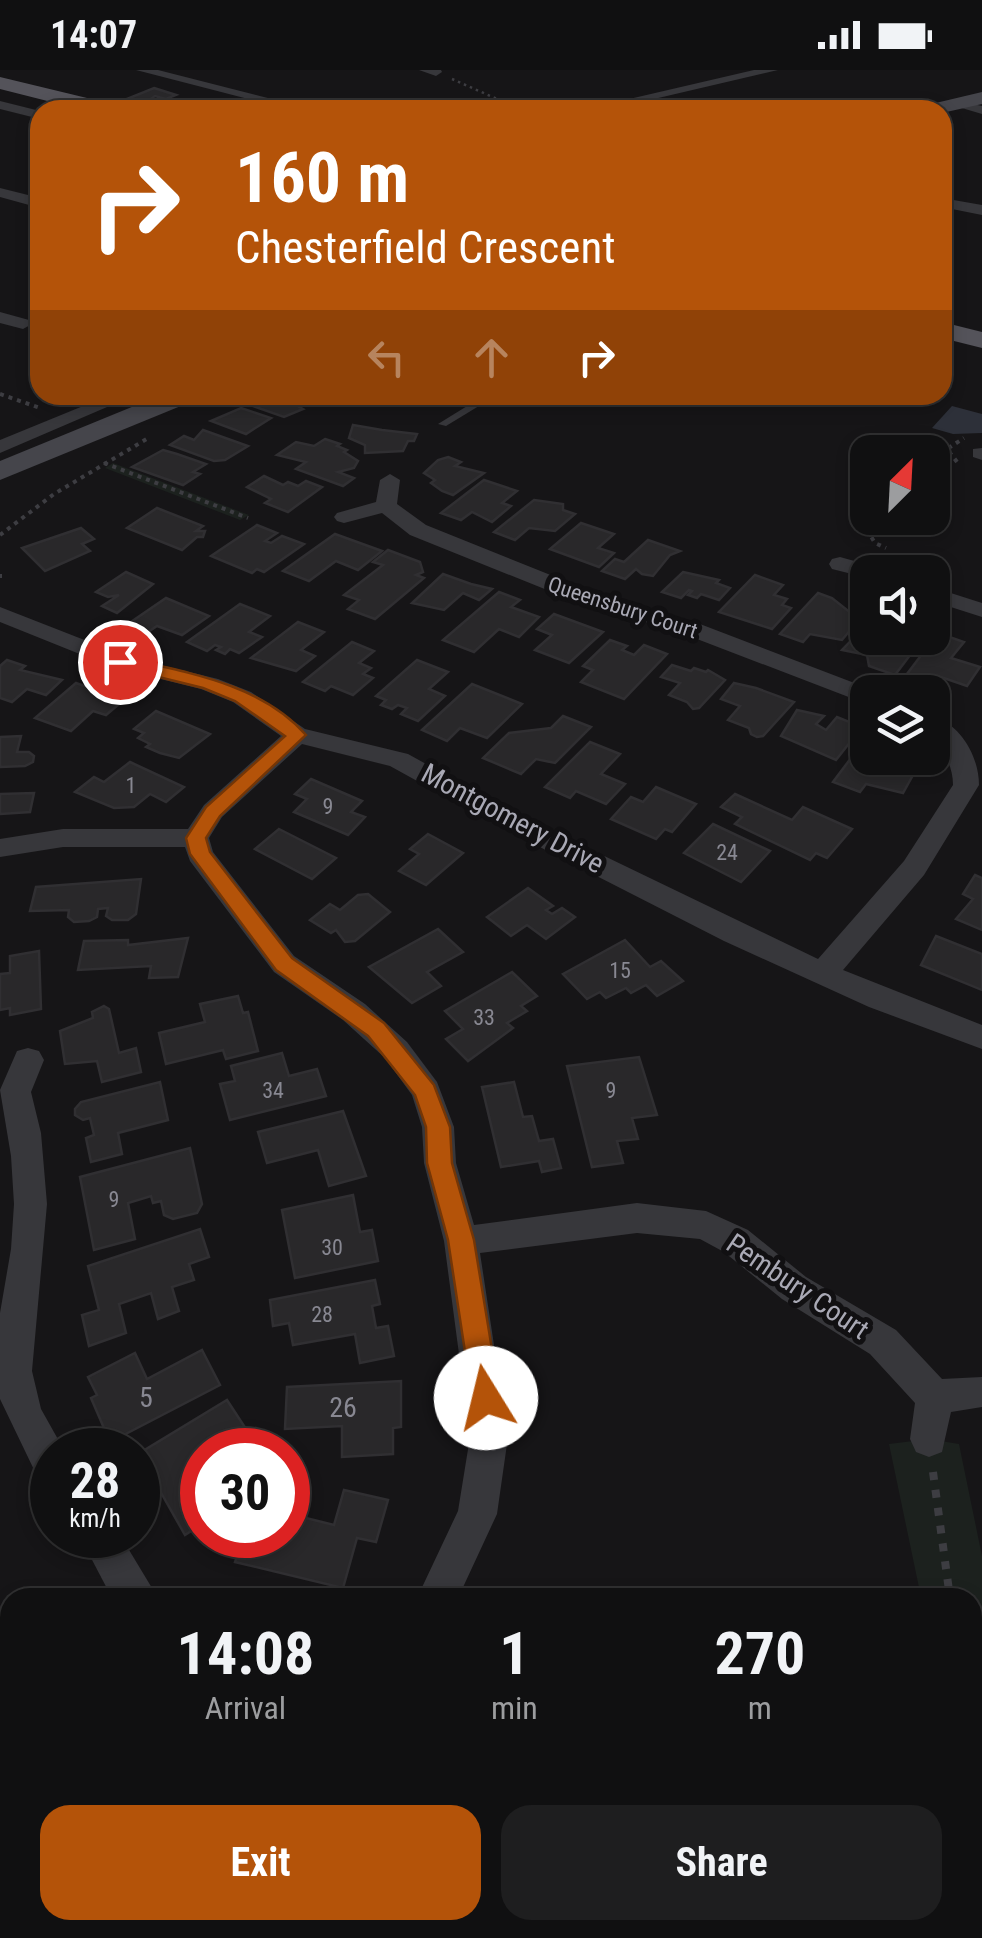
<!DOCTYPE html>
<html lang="en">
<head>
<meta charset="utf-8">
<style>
	:root { --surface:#101011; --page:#1e1e1f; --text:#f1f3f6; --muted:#9c9d9f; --line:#303031; --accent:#b45309 }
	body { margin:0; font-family:"Roboto Condensed",sans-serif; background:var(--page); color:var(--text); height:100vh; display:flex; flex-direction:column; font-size:38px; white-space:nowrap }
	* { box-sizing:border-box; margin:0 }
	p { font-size:32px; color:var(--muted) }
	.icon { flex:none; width:55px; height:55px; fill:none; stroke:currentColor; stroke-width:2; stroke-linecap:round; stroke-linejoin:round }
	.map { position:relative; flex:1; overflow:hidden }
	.side { position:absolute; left:0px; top:1518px; width:982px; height:352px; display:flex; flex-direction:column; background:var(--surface); border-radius:30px 30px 0 0; box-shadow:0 5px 15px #0003,0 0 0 2px var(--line) }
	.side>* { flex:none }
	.top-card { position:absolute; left:30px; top:30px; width:922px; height:305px; border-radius:30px; box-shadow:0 5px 15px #0003,0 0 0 2px var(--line); background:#b45309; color:#fff; overflow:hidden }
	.needle { width:65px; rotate:24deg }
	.buttons { position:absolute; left:850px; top:365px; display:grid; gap:20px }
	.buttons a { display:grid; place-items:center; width:100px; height:100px; border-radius:20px; background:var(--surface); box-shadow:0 5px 15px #0003,0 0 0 2px var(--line); font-size:50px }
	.speed { position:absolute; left:30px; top:1358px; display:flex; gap:20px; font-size:50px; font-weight:700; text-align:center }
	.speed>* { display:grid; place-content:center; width:130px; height:130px; border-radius:50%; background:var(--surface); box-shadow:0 5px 15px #0003,0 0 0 2px var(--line); line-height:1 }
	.speed small { font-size:25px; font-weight:400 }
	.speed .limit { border:15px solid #d22; background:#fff; color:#111 }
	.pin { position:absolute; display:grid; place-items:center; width:85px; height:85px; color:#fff; margin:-42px; border:5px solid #fff; border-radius:50%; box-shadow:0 2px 10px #0007 }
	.me { position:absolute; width:110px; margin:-55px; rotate:351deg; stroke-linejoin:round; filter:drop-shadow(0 0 8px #0008) }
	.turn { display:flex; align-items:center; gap:35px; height:210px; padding:0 40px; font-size:45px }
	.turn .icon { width:130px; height:130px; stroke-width:2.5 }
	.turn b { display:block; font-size:70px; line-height:85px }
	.lanes { display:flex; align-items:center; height:95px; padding:0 40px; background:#0003; justify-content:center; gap:50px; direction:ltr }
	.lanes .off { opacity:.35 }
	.eta { display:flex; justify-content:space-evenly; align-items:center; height:170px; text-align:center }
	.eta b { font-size:60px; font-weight:700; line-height:70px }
	.button { display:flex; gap:20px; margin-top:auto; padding:20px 40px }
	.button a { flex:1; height:115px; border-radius:30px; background:var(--accent); color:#fff; font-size:40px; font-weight:700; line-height:115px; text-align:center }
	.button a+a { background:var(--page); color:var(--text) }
	.status { display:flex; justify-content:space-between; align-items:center; height:70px; padding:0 50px; background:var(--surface); direction:ltr }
	.status svg { height:28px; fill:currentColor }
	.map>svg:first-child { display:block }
	.green { fill:#1c211e }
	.water { fill:#2d3039 }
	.building { fill:#29282a; stroke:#302f32; stroke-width:2.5 }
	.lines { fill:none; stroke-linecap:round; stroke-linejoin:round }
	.path-far2 { stroke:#3d3d42; stroke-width:2.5; stroke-dasharray:2.5 4; stroke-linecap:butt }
	.path-far1 { stroke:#3d3d42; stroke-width:4; stroke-dasharray:4 5; stroke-linecap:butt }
	.path { stroke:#3d3d42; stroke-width:8; stroke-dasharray:8 10; stroke-linecap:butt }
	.service { fill:#37373b; fill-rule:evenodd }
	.minor { fill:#37373b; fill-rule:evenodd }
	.secondary { fill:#45454b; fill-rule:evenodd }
	.primary { fill:#54535a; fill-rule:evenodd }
	.route { fill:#b45309; stroke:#753606; stroke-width:2.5 }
	.labels { text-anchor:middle; stroke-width:10; stroke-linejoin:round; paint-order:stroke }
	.far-street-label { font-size:22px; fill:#a9a9b5; stroke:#111012 }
	.number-label { font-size:22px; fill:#888892 }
	.street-label { font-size:28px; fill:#a9a9b5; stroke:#111012 }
	.near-number-label { font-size:28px; fill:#888892 }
</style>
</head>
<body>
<div class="status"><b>14:07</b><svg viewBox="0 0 49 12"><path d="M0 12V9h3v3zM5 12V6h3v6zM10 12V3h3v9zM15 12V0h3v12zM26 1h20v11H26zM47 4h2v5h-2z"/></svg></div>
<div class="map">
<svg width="982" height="1868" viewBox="0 0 982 1868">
	<rect width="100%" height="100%" fill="#161517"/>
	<g class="green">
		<path d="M113,393l136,52 -9,5 -135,-52z"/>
		<path d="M929,1369l30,5 23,112v52l-9,3 -1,-13 -51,-1 -32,-153z"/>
	</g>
	<path class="water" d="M952,336l30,8v19l-29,1 -21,-6z"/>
	<g class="building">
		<path d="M154,18l22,7 -10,4 -11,-3 -10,7 -18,-4z"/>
		<path d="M298,325l-4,9 9,5 -19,8 -31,-11 9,-10z"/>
		<path d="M241,338l30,10 -25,16 -35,-13z"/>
		<path d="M353,355l29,5 35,4 -3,7h-6l-5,10 -38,2v-8l-16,-7z"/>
		<path d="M203,360l45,16 -23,14 -11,1 -44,-16 14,-9 10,4z"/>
		<path d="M325,369l15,5 -3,2 10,4 -3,2 14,9 -4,7 -16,4 16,6 -11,8 -47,-17 10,-7 -29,-7 19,-13 18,4z"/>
		<path d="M163,380l14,4 29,10 -13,8 7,2 -17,11 -51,-18z"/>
		<path d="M448,387l13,5 -6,4 29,7 -31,22 -11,-4 -11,-8 4,-3 -11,-7 14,-13z"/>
		<path d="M264,406l19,9 5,-3 10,4 8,-5 16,6 -34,25 -23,-9 6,-4 -24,-12z"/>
		<path d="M484,410l33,11 -15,12 9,3 -19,16 -20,-10 -11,8 -20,-7z"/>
		<path d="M534,430l29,4v6l12,4 -20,17 -26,-3 -14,12 -21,-8z"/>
		<path d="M157,438l46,18 -7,5h9l-2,6h-6l-15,13 -55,-22z"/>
		<path d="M581,453l33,11 -16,14 16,5 -15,14 -49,-18z"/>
		<path d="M257,455l20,8 -12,8 6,2 11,-7 22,8 -40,28 -7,-3 -5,4 -41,-17z"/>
		<path d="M81,458l13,11 -12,5 8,7 -45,20 -23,-23z"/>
		<path d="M335,464l47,17 -24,19 -22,-9 -27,20 -26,-10z"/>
		<path d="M648,470l32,11 -10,4 -17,21 -11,-2 -6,-5 -11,10 -23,-8 13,-12 9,3z"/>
		<path d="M388,480l32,12 3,10 -7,3 8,3 -49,41 -27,-10 11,-9 -15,-5 39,-30 -10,-3z"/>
		<path d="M126,502l27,12 -36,29 -15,-7 17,-11 -11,2 -12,-5z"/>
		<path d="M683,502l36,8 -3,3 14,5 -11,12 -18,-6 -4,4 -9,-3 4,-4 -3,-1 -8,8 -19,-6z"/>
		<path d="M443,504l28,10 21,5 -13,11 -16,-7 -19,17 -32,-7z"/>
		<path d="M755,505l28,10 -9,10 13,4 -5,6 9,3 -19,21 -53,-17z"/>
		<path d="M499,522l21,8 -9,7 28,10 -20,20 -20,-8 -25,23 -31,-12z"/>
		<path d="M818,523l14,5 24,19 -3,3 4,2 -15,18 -32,-6 -7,8 -23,-8z"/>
		<path d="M166,528l43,18 -27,19 -25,-9 -9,6 -20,-8z"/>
		<path d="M240,534l30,12 -21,16 13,5 -23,16 -9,-4 -5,5 -9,-4 5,-3 -6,-2 -8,6 -20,-9z"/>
		<path d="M554,544l49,18 -34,31 -34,-13 17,-15 -15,-6z"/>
		<path d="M298,552l26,10 -23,18 14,6 -19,15 -45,-13z"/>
		<path d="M868,553v15h55l-28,37 -26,-9 -2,-11 -25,-5z"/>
		<path d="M938,563l26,9 -13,16 29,9 -13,19 -29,-10 -8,11 -26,-9z"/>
		<path d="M610,570l17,6 -5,4 12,5 10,-10 23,9 -43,45 -43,-17 12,-12 -10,-4z"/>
		<path d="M352,572l22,9 -15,12 12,5 -8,6 10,4 -20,17 -22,-9 -6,5 -22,-9z"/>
		<path d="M7,590l18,6 -5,4 42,10 -16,15 -19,-6 -15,13 -12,-4v-32z"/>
		<path d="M417,590l31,12 -19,17 16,7 -27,25 -17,-7 6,-6 -9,-3 -6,4 -11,-4 5,-5 -10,-4z"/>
		<path d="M672,595l19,6 3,-3 12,4 2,-2 17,10 -26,28 -6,1 -6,-7 -18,-7 11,-12 -19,-6z"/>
		<path d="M76,613l48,17 -18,15 -13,-4 -22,20 -36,-13z"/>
		<path d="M734,613l22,5 38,14 -31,34 -6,1 -6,-3 -2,-6 -21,-8 12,-14 -19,-7z"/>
		<path d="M472,614l50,20 -35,34 -27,-10 -13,13 -25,-11z"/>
		<path d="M797,640l27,6 -8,8 10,6 11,-13 25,10 -26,33 -55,-24z"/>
		<path d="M156,641l54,23 -31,24 -19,-5 -14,-6 4,-3 -12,-6 6,-5 -10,-4z"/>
		<path d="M563,646l28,11 -36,36 -19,-4 -15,15 -38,-16 26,-25 42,-5z"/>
		<path d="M21,666l-4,16h12l5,4 -1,6 -8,4 -25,1v-30z"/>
		<path d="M590,672l30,12 -19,20 24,10 -19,20 -30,-13 -6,7 -25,-11z"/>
		<path d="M863,682l5,6h20l-2,4 4,2 3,-6 25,8 -15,27 -37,-9 -6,8 -27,-10 21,-28 6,2z"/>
		<path d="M130,692l54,25 -18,15 -16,-8 -16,13 -20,1 -39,-16 19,-15 10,5z"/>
		<path d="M311,709l51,22 -11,11 14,5 -17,18 -54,-23 13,-13 -12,-5z"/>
		<path d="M656,717l40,17 -24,28 -7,-3 -9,10 -45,-20 20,-22 12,5z"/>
		<path d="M34,723l-4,19 -30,2v-20z"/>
		<path d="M735,724l57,26 11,-13 49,22 -25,29 -11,-5 -6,7 -75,-36 7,-7 -21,-10z"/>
		<path d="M713,754l57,27 -29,31 -57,-29z"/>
		<path d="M279,759l57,29 -24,21 -57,-30z"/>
		<path d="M428,764l35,19 -37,32 -27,-14 20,-17 -9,-5z"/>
		<path d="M975,805l7,3v52l-26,-11 17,-20 -10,-5z"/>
		<path d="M141,809l-5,35 -8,6h-16l-6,-4 2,-8 -10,1 -1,8 -8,4 -15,1 -6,-5 1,-7 -39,1 6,-24z"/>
		<path d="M528,818l25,18 -7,4 6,4 10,-6 13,9 -29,22 -19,-14 -16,11 -24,-19z"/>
		<path d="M368,824l22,18 -35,29 -10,1 -9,-12 -5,3 -21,-13 20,-16 10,6 18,-15z"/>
		<path d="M438,859l25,23 -36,20 14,14 -29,17 -43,-36z"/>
		<path d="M936,866l46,18v36l-61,-25z"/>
		<path d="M188,868l-10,39 -29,1 2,-12 -73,4 6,-29 44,-1v5z"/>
		<path d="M625,870l25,27 11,-6 22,20 -26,15 -11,-11 -15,8 -5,-5 -20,10 -6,-6 -13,7 -24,-25z"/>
		<path d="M39,881l2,58 -31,6v-7l-10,2v-36l10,-1v-17z"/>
		<path d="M512,902l25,24 -16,10 6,5 -20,12 6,5 -45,33 -22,-22 17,-10 -18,-18z"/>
		<path d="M238,926l5,17 5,-1 10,39 -32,8 -3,-9 -57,14 -7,-31 46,-11 -5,-18z"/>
		<path d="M104,936l5,3 10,44 17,-5 5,24 -39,10 -5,-21 -32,3 -5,-33 33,-13 -1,-6z"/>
		<path d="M282,983l7,23 28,-7 9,27 -96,24 -10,-36 15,-3 -4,-15z"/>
		<path d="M639,987l18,58 -25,3 6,21 -21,2 6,22 -31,4 -25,-101z"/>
		<path d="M160,1012l8,38 -50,13 4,21 -31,8 -5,-24 8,-3 -4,-17 -7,2 -8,-5v-6l6,-7z"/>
		<path d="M514,1012l9,35 9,-1 7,25 14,-2 8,29 -19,4 -3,-11 -38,6 -19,-80z"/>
		<path d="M343,1041l23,65 -37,10 -11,-36 -51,13 -9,-31z"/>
		<path d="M190,1078l12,56 -5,9 -24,6 -9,-4 -3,-14 -8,2 -2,-7 -23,7 7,36 -41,11 -14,-73z"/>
		<path d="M353,1125l7,37 12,-2 6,31 -83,17 -13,-68z"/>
		<path d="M200,1159l9,28 -20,7 5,16 -22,7 7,24 -21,8 -7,-26 -32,11 7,29 -37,13 -7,-31 17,-5 -11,-44z"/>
		<path d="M375,1210l5,24 -8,2 4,22 12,-2 6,30 -34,7 -5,-29 -62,11 -4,-22 -16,3 -3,-26z"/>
		<path d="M202,1280l18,35 -110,57 -19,-44 6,-3 -9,-18 47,-24 12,26z"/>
		<path d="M401,1311v46l-8,1v26l-51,3v-31l-57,3 2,-42z"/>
		<path d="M227,1330l23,35 -25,15h-23v14l-4,3 4,9v48l-17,11 -25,-44 -6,4 -16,-30v-11z"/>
		<path d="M344,1420l44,10 -12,42 -19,-4 -14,50 -108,-26 9,-27h44l6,-20 40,10z"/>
		<path d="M0,1567l10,6v84l-10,14z"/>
	</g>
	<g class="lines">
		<path class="path-far2" d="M452,9l70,31"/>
		<g class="path-far1">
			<path d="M0,324l40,14"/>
			<path d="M208,335l19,-10"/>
			<path d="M932,391l5,-5h13"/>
			<path d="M957,392l-10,-13 17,-11"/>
			<path d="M104,393l144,55"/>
			<path d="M881,448l-14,12 8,13 11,5"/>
			<path d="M0,465l54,-41 96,-57"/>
			<path d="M0,504v5"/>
		</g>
		<path class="path" d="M933,1402l17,126"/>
		<g class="service">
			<path d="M485,325h12l-51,31 -8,-2z"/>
			<path d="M902,483l5,3 -13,16h-10l14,-18z"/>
		</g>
		<g class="minor">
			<path d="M136,0h22l157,40h-24z"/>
			<path d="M419,0h22l1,2 -6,4z"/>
			<path d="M754,0h24l-171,40h-25z"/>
			<path d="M955,30l27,6v8l-27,-8z"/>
			<path d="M0,31l40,10v8l-40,-10z"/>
			<path d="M0,118l40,10v10l-40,-11z"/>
			<path d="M942,128l40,7v10l-40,-8z"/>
			<path d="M0,242l29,8 3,4 -9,5 -23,-6z"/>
			<path d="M110,325h25l-135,58v-13z"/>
			<path d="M982,378v12l-9,-3v-8z"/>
			<path d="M390,404l10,6 -3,24 29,21 152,61 122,38 178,68h-10v11l-9,-2 -175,-67 -122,-38 -152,-61 -28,-22 -38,10 -7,-2 -3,-4 3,-4 39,-11 4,-22z"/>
			<path d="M840,487l36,10 3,5h-11v6l-36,-9 -3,-5 3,-5z"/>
			<path d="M932,517l50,16v14l-50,-16z"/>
			<path d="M0,537l128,50 90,22 33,13 54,37 103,25 105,58 305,147 86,-98 49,-76c0,-29 -21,-42 -21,-69 29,8 47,41 47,69l-55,90 -81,95 139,55v24l-113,-42 -145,-66 -229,-117 -105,-58 -88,-22 -80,73 -13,21 4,14 81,104 71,48 42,38 30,40 17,45 2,36 18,62 163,-22 69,8 42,19 58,47 90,53 46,49 40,-2v30l-31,5 -9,40 -13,5 -13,-5 -6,-13 5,-36 -45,-49 -88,-55 -58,-47 -24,-13 -63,-6 -157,20 28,184 -11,77 -39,84h-41l41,-87 12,-74 -26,-196 -20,-78 -2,-36 -10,-32 -27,-37 -42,-38 -69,-48 -84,-111 -5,-14h-122l-63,10v-18l63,-10h125l16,-24 77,-69 -48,-34 -32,-13 -89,-22 -112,-45z"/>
			<path d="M28,978l11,3 5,9 -13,32 10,41 6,71 -15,167 9,38 23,41h-12v34l-14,-6 -38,-79v-86l11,-64 3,-45 -3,-48 -11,-66 17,-39z"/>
			<path d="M79,1465h41l38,63h-46z"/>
			<path d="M972,1560l10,4v54l-10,-4z"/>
			<path d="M982,1685v87l-10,4v-87z"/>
			<path d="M972,1837l10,4v27h-33l-2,-8h25z"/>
			<path d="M371,1860h48l-2,8h-48z"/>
		</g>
		<g class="secondary">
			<path d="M982,22v12l-40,9 -22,-3 3,-4z"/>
			<path d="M161,325h36l-4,6 -193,79v-19z"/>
		</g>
		<g class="primary">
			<path d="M0,7l116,28 3,5h-36l-83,-21z"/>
			<path d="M942,252l40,10v16l-40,-10z"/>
		</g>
	</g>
	<path class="route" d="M120,587c64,15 141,26 186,78l-86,81 -14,22 4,14 82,106 92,65 50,62 16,42 2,36 22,77 26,158 -4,10 -10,4 -10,-4 -4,-10 -24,-158 -21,-77 -1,-36 -11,-32 -47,-59 -92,-66 -86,-116 -4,-16 20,-31 79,-71 -50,-35 -32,-13 -89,-22 -3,-4z"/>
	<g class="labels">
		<g class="far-street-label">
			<text transform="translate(623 537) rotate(18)" y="8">Queensbury Court</text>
		</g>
		<g class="number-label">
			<text x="131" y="723">1</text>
			<text x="328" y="744">9</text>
			<text x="727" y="790">24</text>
			<text x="620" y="908">15</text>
			<text x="484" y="955">33</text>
			<text x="273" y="1028">34</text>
			<text x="611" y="1028">9</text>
			<text x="114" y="1137">9</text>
			<text x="332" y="1185">30</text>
			<text x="322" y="1252">28</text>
		</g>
		<g class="street-label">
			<text transform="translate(513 748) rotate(28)" y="10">Montgomery Drive</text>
			<text transform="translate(798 1216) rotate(34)" y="10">Pembury Court</text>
		</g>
		<g class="near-number-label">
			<text x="146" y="1337">5</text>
			<text x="343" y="1347">26</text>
		</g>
	</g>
</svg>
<div class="buttons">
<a><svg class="needle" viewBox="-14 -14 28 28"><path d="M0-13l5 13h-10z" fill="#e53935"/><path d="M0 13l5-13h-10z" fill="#9c9d9f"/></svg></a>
<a><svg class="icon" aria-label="sound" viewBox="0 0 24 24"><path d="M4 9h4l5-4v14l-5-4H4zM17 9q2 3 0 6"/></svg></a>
<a><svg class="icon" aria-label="layers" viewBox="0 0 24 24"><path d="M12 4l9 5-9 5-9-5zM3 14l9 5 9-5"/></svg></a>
</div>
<div class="speed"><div>28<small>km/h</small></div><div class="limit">30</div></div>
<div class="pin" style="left:120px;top:592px;background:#d93025"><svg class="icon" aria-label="arrive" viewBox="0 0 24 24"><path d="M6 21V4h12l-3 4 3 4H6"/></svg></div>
<svg class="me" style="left:486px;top:1328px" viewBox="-20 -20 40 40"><circle r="19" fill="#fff"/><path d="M0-13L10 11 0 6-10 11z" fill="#b45309"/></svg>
<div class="top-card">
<div class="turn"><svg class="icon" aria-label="right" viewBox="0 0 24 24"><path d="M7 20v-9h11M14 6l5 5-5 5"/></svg><div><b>160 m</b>Chesterfield Crescent</div></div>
<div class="lanes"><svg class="icon off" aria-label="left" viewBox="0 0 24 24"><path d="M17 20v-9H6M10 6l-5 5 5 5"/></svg><svg class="icon off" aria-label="ahead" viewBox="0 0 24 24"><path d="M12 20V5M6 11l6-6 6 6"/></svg><svg class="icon" aria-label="right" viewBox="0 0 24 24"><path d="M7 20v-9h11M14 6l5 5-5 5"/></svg></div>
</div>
<section class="side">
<div class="eta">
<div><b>14:08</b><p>Arrival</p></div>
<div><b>1</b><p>min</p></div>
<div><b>270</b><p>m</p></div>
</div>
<div class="button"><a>Exit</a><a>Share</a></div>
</section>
</div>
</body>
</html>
